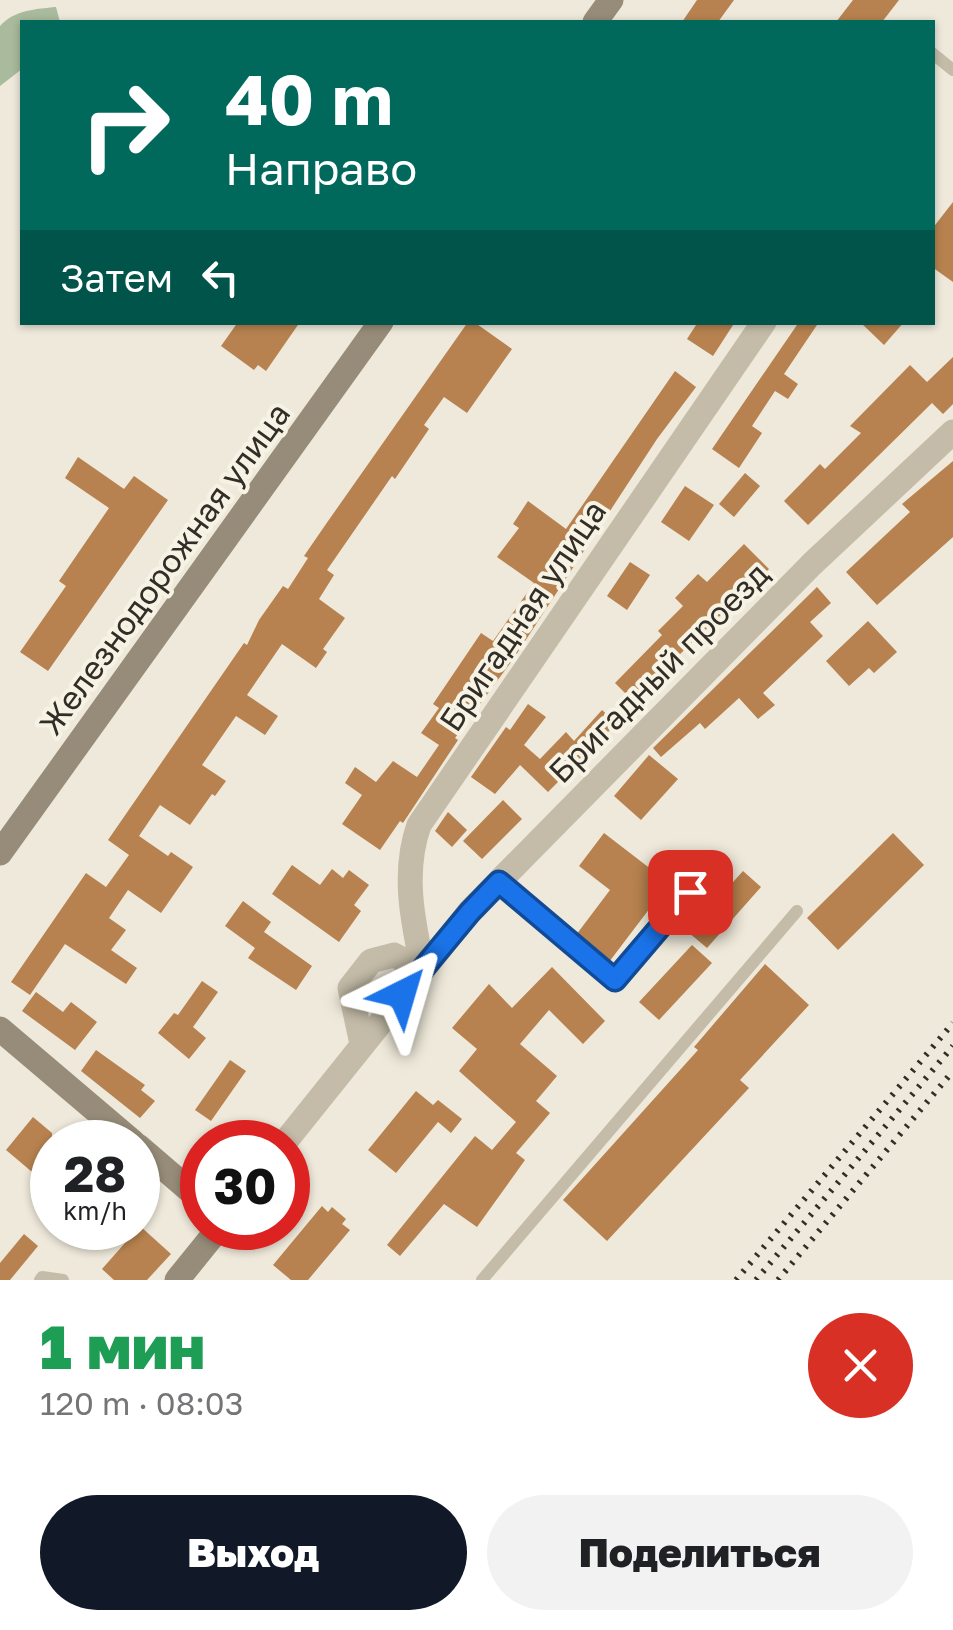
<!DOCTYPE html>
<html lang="ru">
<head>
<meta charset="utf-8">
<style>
	:root { --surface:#fff; --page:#f2f2f2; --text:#202124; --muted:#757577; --accent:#111827 }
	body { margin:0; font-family:"Golos Text",sans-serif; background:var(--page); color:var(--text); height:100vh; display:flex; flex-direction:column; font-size:38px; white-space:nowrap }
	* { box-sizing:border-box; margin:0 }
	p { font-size:32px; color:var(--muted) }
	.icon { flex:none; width:55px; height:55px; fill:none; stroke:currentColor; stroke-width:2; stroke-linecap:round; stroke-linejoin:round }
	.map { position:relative; height:1280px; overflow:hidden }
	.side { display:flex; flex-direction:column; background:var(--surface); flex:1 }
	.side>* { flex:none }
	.top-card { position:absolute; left:20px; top:20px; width:915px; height:305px; border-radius:0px; box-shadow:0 2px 8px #0004; background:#00695c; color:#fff; overflow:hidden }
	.speed { position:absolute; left:30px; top:1120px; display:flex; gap:20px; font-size:50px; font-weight:700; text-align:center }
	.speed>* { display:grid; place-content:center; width:130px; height:130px; border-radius:50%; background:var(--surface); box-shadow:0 2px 8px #0004; line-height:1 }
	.speed small { font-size:25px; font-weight:400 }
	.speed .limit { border:15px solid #d22; background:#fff; color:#111 }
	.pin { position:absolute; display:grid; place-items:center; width:85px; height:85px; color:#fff; margin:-42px; border-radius:20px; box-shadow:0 5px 15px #0006 }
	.me { position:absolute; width:110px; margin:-55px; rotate:40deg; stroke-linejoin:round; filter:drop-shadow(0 0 8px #0008) }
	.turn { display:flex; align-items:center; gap:35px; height:210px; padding:0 40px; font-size:45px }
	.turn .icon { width:130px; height:130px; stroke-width:2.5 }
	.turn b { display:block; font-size:70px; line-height:85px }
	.then { display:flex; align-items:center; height:95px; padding:0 40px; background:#0003; gap:20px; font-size:38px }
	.round { display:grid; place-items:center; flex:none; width:105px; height:105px; border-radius:52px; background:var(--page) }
	.headline { display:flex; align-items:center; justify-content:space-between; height:170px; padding:0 40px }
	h1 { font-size:60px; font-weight:800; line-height:75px; color:#1e9e55 }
	.button { display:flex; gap:20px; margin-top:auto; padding:20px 40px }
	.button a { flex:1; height:115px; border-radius:60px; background:var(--accent); color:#fff; font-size:40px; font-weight:800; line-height:115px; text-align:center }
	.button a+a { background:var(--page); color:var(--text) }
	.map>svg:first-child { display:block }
	.green { fill:#a9bb9c }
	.building { fill:#b7824f }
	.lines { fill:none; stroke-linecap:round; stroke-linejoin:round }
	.lane { stroke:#c4bca8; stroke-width:12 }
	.street { stroke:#c4bca8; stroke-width:25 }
	.secondary { stroke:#978c79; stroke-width:25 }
	.rail { stroke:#322d27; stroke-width:6; stroke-dasharray:2.5 8; stroke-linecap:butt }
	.route-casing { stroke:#114b97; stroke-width:25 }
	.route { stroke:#1a73e8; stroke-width:18 }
	.labels { text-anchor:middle; stroke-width:8; stroke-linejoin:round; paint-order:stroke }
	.street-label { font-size:32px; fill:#322d27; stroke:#f6f3e5 }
</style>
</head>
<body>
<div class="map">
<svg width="953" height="1280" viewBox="0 0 953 1280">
	<rect width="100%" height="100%" fill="#eee9da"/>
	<path class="green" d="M56,7l4,15h-38v47l-22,17v-60c14,-16 36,-17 56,-19z"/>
	<g class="building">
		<path d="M697,0h37l-16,22h-36z"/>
		<path d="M853,0h46l-17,22h-46z"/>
		<path d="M953,202v80l-21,-15v-38z"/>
		<path d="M238,322h62l-34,49 -8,-6 -4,5 -33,-24z"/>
		<path d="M468,322h6l38,27 -45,64 -23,-16 -20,28 5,4 -34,50 -3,-3 -65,94 7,5 -15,24 26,19 -22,31 4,3 -11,16 -34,-24 -35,51 31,21 -13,19 -29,-19 -34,49 24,16 -11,15 -3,-2 -22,31 -30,-20 -21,31 29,20 3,-4 22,15 -32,46 -33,-23 -19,28 17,12 -15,20 26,18 -11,16 -61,-40 -35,51 -19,-13 75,-109 20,14 23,-32 -21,-15 136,-197 3,2 12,-25 24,-34 5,3 20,-31 -4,-2 22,-32z"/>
		<path d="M698,322h37l-22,34 -26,-17z"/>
		<path d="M799,322h20l-35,52 14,10 -10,15 -13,-8 -23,35 10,7 -23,35 -27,-19z"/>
		<path d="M860,322h44l-20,23z"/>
		<path d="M953,357v47l-10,10 -11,-11 -124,122 -24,-24 36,-37 5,5 36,-36 -11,-7 60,-61 17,17z"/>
		<path d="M675,371l21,16 -39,52 -143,219 -59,80 3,2 -55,83 -3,-2 -20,29 -38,-26 20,-29 -17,-12 10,-16 21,15 17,-21 24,16 22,-32 -18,-12 18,-25 -6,-4 48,-71 12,8 41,-58 -37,-26 22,-29 -6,-4 15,-23 38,28z"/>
		<path d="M78,457l46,32 10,-13 34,24 -120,171 -28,-19 46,-66 -7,-5 50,-73 -44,-30z"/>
		<path d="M953,461v76l-76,68 -31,-33 64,-60 -8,-8z"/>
		<path d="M745,473l15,13 -26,31 -15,-13z"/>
		<path d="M685,486l29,19 -25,36 -28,-19z"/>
		<path d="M744,544l25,25 -137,131 -17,-17 47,-48 -4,-4 25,-25 -8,-8 23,-24 9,8z"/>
		<path d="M630,562l20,13 -23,35 -20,-14z"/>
		<path d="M817,587l14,16 -21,19 13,14 -60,57 12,12 -17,14 -19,-21 -34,31 -5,-6 -39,34 -8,-9z"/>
		<path d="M868,621l29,31 -23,21 -5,-5 -20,18 -23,-25z"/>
		<path d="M528,704l18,13 -22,28 16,14 26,-27 8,9 28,-31 15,13 -69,69 -28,-27 -25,29 -24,-17 35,-50 4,3z"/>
		<path d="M649,755l29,24 -37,41 -27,-24z"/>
		<path d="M503,800l19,19 -40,40 -19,-18z"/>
		<path d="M448,812l19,18 -15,17 -17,-16z"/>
		<path d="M604,833l65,50 -60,79 -33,-27 34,-45 -31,-24z"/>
		<path d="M893,833l31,32 -86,85 -31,-32z"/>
		<path d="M292,865l28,20 12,-16 11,9 6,-8 20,15 -15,20 7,6 -22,31 -67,-48z"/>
		<path d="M743,871l18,16 -54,61 -19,-16z"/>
		<path d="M243,901l28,21 -7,10 48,34 -16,24 -48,-32 7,-10 -30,-22z"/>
		<path d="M692,945l20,18 -53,57 -20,-18z"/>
		<path d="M765,964l44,41 -69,75 9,8 -142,153 -44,-41 135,-150 -4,-3z"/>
		<path d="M552,967l53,54 -22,23 -34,-34 -29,34 37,32 -21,25 14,12 -34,40 9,7 -48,67 -33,-23 -44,52 -13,-11 88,-109 17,14 24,-28 -57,-51 18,-22 -25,-21 37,-44 23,24z"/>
		<path d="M202,981l16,11 -25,35 13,11 -17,21 -31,-26 16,-20 4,2z"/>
		<path d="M36,992l27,20 8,-10 26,20 -22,28 -53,-39z"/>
		<path d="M96,1050l49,35 -4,5 14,11 -15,17 -59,-47z"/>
		<path d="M230,1060l16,11 -35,50 -16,-11z"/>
		<path d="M416,1091l17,14 5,-5 24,19 -11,14 -13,-11 -42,51 -28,-23z"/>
		<path d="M33,1117l19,16v26l-14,18 -32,-27z"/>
		<path d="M322,1206l6,6 4,-5 14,12 -4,5 8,6 -42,50h-17l-18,-15z"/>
		<path d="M140,1226l31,28 -24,26h-33l-12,-11z"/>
		<path d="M24,1234l14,12 -28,34h-10v-17z"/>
	</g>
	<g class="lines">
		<g class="lane">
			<path d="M932,53l21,17"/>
			<path d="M499,882l116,99 75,-89"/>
			<path d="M40,1280l2,-3 21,3"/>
			<path d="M482,1280l315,-369"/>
		</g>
		<g class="street">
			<path d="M423,970c-10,-48 -21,-97 -4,-145l345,-503"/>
			<path d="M362,1044l-12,-56 21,-27 23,-6 29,15"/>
			<path d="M285,1142l185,-231 342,-347 141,-132"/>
		</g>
		<g class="secondary">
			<path d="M595,22l16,-22"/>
			<path d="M0,853l381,-531"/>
			<path d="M0,1029l133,113"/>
			<path d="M138,1146l64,55"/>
			<path d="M177,1280l42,-52"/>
		</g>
		<g class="rail">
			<path d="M736,1280l217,-257"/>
			<path d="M756,1280l197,-234"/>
			<path d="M778,1280l175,-209"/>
		</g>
	</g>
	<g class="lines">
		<g class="route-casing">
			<path id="route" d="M402,994l68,-82 29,-30 116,98 75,-88"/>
		</g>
		<use href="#route" class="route"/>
	</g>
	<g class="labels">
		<g class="street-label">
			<text transform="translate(165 569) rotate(-54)" y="11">Железнодорожная улица</text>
			<text transform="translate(523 616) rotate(-56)" y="11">Бригадная улица</text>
			<text transform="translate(659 673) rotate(-45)" y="11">Бригадный проезд</text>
		</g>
	</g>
</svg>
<div class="speed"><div>28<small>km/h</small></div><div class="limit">30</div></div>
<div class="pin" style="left:690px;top:892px;background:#d93025"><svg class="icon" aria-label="arrive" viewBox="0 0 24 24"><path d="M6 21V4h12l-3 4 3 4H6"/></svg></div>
<svg class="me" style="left:402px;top:994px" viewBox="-20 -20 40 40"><path d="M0-17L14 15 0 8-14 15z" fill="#1a73e8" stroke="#fff" stroke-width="4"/></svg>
<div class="top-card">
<div class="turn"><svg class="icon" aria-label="right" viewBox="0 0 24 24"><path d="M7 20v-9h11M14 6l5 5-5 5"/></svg><div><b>40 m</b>Направо</div></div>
<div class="then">Затем<svg class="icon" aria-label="left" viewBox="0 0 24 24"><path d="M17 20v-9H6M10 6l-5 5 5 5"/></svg></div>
</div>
</div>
<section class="side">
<div class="headline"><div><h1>1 мин</h1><p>120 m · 08:03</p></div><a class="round" style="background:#d93025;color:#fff"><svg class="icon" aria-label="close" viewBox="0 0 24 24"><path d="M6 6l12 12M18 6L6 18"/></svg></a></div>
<div class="button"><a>Выход</a><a>Поделиться</a></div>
</section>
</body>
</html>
